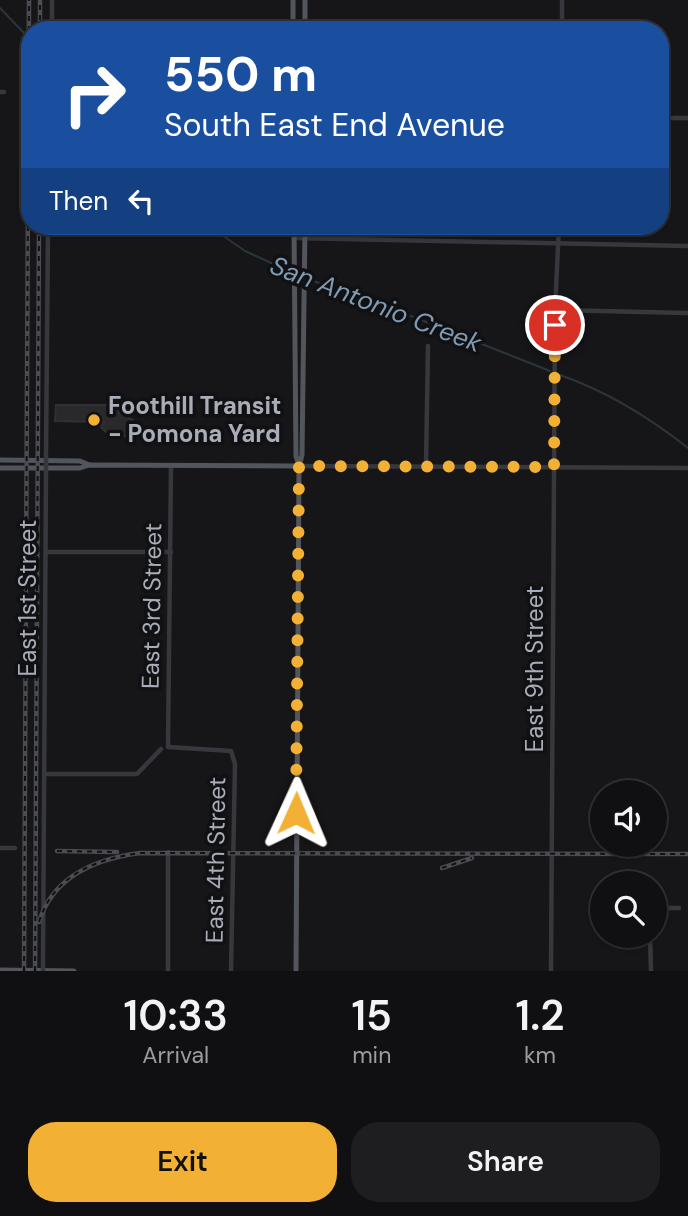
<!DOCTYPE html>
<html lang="en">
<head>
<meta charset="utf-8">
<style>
	:root { --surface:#101012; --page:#1e1e20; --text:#f1f3f6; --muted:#9c9d9f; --line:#303032; --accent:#f2b134 }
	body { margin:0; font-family:"DM Sans",sans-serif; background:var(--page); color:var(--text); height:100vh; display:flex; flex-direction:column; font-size:26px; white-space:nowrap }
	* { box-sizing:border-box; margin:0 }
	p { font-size:23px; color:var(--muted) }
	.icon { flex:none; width:38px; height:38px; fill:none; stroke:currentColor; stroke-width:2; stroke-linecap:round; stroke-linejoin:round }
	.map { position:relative; height:971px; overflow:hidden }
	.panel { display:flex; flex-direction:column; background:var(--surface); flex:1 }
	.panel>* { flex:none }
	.banner { position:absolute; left:21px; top:21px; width:648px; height:214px; border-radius:28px; box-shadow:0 2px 5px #0004,0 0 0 2px var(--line); background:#1a4fa0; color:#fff; overflow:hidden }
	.controls { position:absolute; left:590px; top:780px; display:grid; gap:14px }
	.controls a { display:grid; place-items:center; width:77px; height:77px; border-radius:50%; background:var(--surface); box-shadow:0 2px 5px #0004,0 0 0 2px var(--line); font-size:35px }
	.pin { position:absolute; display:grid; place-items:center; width:60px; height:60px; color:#fff; margin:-30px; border:4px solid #fff; border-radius:50%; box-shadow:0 2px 7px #0007 }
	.me { position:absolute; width:77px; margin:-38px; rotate:1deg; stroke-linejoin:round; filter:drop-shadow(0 0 5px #0008) }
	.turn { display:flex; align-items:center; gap:24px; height:147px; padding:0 28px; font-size:32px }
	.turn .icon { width:91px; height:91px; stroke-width:2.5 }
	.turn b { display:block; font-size:49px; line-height:60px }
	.then { display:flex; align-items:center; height:66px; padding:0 28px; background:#0003; gap:14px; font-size:26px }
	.eta { display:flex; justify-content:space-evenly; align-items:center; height:119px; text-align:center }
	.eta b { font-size:42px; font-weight:600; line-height:49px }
	.primary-button { display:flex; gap:14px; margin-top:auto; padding:14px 28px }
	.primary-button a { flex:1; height:80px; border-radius:28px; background:var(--accent); color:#111; font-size:28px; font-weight:600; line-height:80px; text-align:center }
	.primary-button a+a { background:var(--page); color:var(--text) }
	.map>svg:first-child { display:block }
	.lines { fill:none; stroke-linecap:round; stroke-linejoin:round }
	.stream { stroke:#2c353c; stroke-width:2 }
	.building { fill:#29292c; stroke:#303034; stroke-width:2 }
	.minor { stroke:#37383d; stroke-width:4.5 }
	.major { stroke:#53555c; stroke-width:5 }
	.rail-casing { stroke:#4a4c52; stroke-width:4.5 }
	.rail { stroke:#111113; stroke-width:2; stroke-dasharray:5; stroke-linecap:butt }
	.minor-bridge { stroke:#37383d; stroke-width:4.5 }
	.route { stroke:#f2b134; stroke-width:12; stroke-dasharray:0 21.6 }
	.poi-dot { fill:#f2b134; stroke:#111113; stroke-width:2.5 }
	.labels { text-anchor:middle; stroke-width:7; stroke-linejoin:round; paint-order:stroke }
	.poi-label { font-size:24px; font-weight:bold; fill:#a8adb8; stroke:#111113; text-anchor:start }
	.street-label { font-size:24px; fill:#a8adb8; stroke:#111113 }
	.water-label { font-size:26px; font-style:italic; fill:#7f9bb3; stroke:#111113 }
</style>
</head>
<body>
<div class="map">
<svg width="688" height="971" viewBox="0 0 688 971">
	<rect width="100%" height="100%" fill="#161618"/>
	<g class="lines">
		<g class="stream">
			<path d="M0,8l24,25"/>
			<path d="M209,226l36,25 48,22"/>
			<path d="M308,279l103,37 139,55"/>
			<path d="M560,375c46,16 90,43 128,73"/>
		</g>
	</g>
	<path class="building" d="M56,405h63v8l14,7 -5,17 -22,-5 -5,-5 3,-5 -49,-1z"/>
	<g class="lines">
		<g class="minor">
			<path d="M562,0v30"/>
			<path d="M52,30v-30"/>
			<path d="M0,92h4"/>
			<path d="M660,118h28"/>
			<path d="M294,238l394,8"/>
			<path d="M555,310l133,3"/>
			<path d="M46,455l2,-229"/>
			<path d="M171,465l-3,282 63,4 4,13 -4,207"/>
			<path d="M426,465l2,-119"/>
			<path d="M299,466l389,2"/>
			<path d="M47,552h124"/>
			<path d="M44,774h93l24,-25"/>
			<path d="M0,848h15"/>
			<path d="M654,908h25"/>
			<path d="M650,936l1,35"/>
			<path d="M43,965l3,-493"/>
			<path d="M168,971v-119"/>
			<path d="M551,971l4,-661 4,-84"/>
		</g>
		<g class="major">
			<path d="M305,0v30"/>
			<path d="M293,30v-30"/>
			<path d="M294,226l2,230 3,10"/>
			<path d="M0,460l80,1 9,4"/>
			<path d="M0,468h80l9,-3 210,1"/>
			<path d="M0,970l74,1"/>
			<path d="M296,971l3,-505 3,-11 3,-229"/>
		</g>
		<g class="rail-casing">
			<g id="rail">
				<path d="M40,30v-30"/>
				<path d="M57,851l60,1"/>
				<path d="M442,868l30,-10"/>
				<path d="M39,922c14,-46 56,-63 101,-69l548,1"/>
				<path d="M24,971l5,-971"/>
				<path d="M35,971l4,-745"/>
			</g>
		</g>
		<use href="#rail" class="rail"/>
		<g class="minor-bridge">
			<path d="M46,472v-17"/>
			<path d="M43,971v-6"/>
		</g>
	</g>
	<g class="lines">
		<path class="route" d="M296,813l3,-347 255,1 1,-142"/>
	</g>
	<circle class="poi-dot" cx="94" cy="420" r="7"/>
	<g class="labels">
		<g class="poi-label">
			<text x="108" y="414">Foothill Transit<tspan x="108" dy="28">- Pomona Yard</tspan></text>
		</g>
		<g class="street-label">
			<text transform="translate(28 598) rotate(-90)" y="8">East 1st Street</text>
			<text transform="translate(152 606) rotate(-89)" y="8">East 3rd Street</text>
			<text transform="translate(535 669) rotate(-90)" y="8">East 9th Street</text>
			<text transform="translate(216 860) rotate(-89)" y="8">East 4th Street</text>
		</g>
		<g class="water-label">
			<text transform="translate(376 304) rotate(21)" y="9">San Antonio Creek</text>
		</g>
	</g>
</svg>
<div class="controls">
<a><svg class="icon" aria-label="sound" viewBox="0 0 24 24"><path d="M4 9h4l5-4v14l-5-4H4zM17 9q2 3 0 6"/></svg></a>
<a><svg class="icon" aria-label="search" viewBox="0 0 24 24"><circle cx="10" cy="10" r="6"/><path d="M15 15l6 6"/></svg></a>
</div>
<div class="pin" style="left:555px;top:325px;background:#d93025"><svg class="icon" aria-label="arrive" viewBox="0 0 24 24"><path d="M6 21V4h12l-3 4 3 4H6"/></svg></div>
<svg class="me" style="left:296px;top:813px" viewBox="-20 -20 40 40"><path d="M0-17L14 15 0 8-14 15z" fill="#f2b134" stroke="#fff" stroke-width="4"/></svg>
<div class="banner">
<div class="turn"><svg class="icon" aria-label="right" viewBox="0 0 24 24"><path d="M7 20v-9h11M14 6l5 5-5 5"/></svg><div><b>550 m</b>South East End Avenue</div></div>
<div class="then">Then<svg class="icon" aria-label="left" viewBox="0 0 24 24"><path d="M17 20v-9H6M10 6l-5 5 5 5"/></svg></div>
</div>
</div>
<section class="panel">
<div class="eta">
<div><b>10:33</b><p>Arrival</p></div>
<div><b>15</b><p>min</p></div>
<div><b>1.2</b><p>km</p></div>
</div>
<div class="primary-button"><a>Exit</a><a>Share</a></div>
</section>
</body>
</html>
